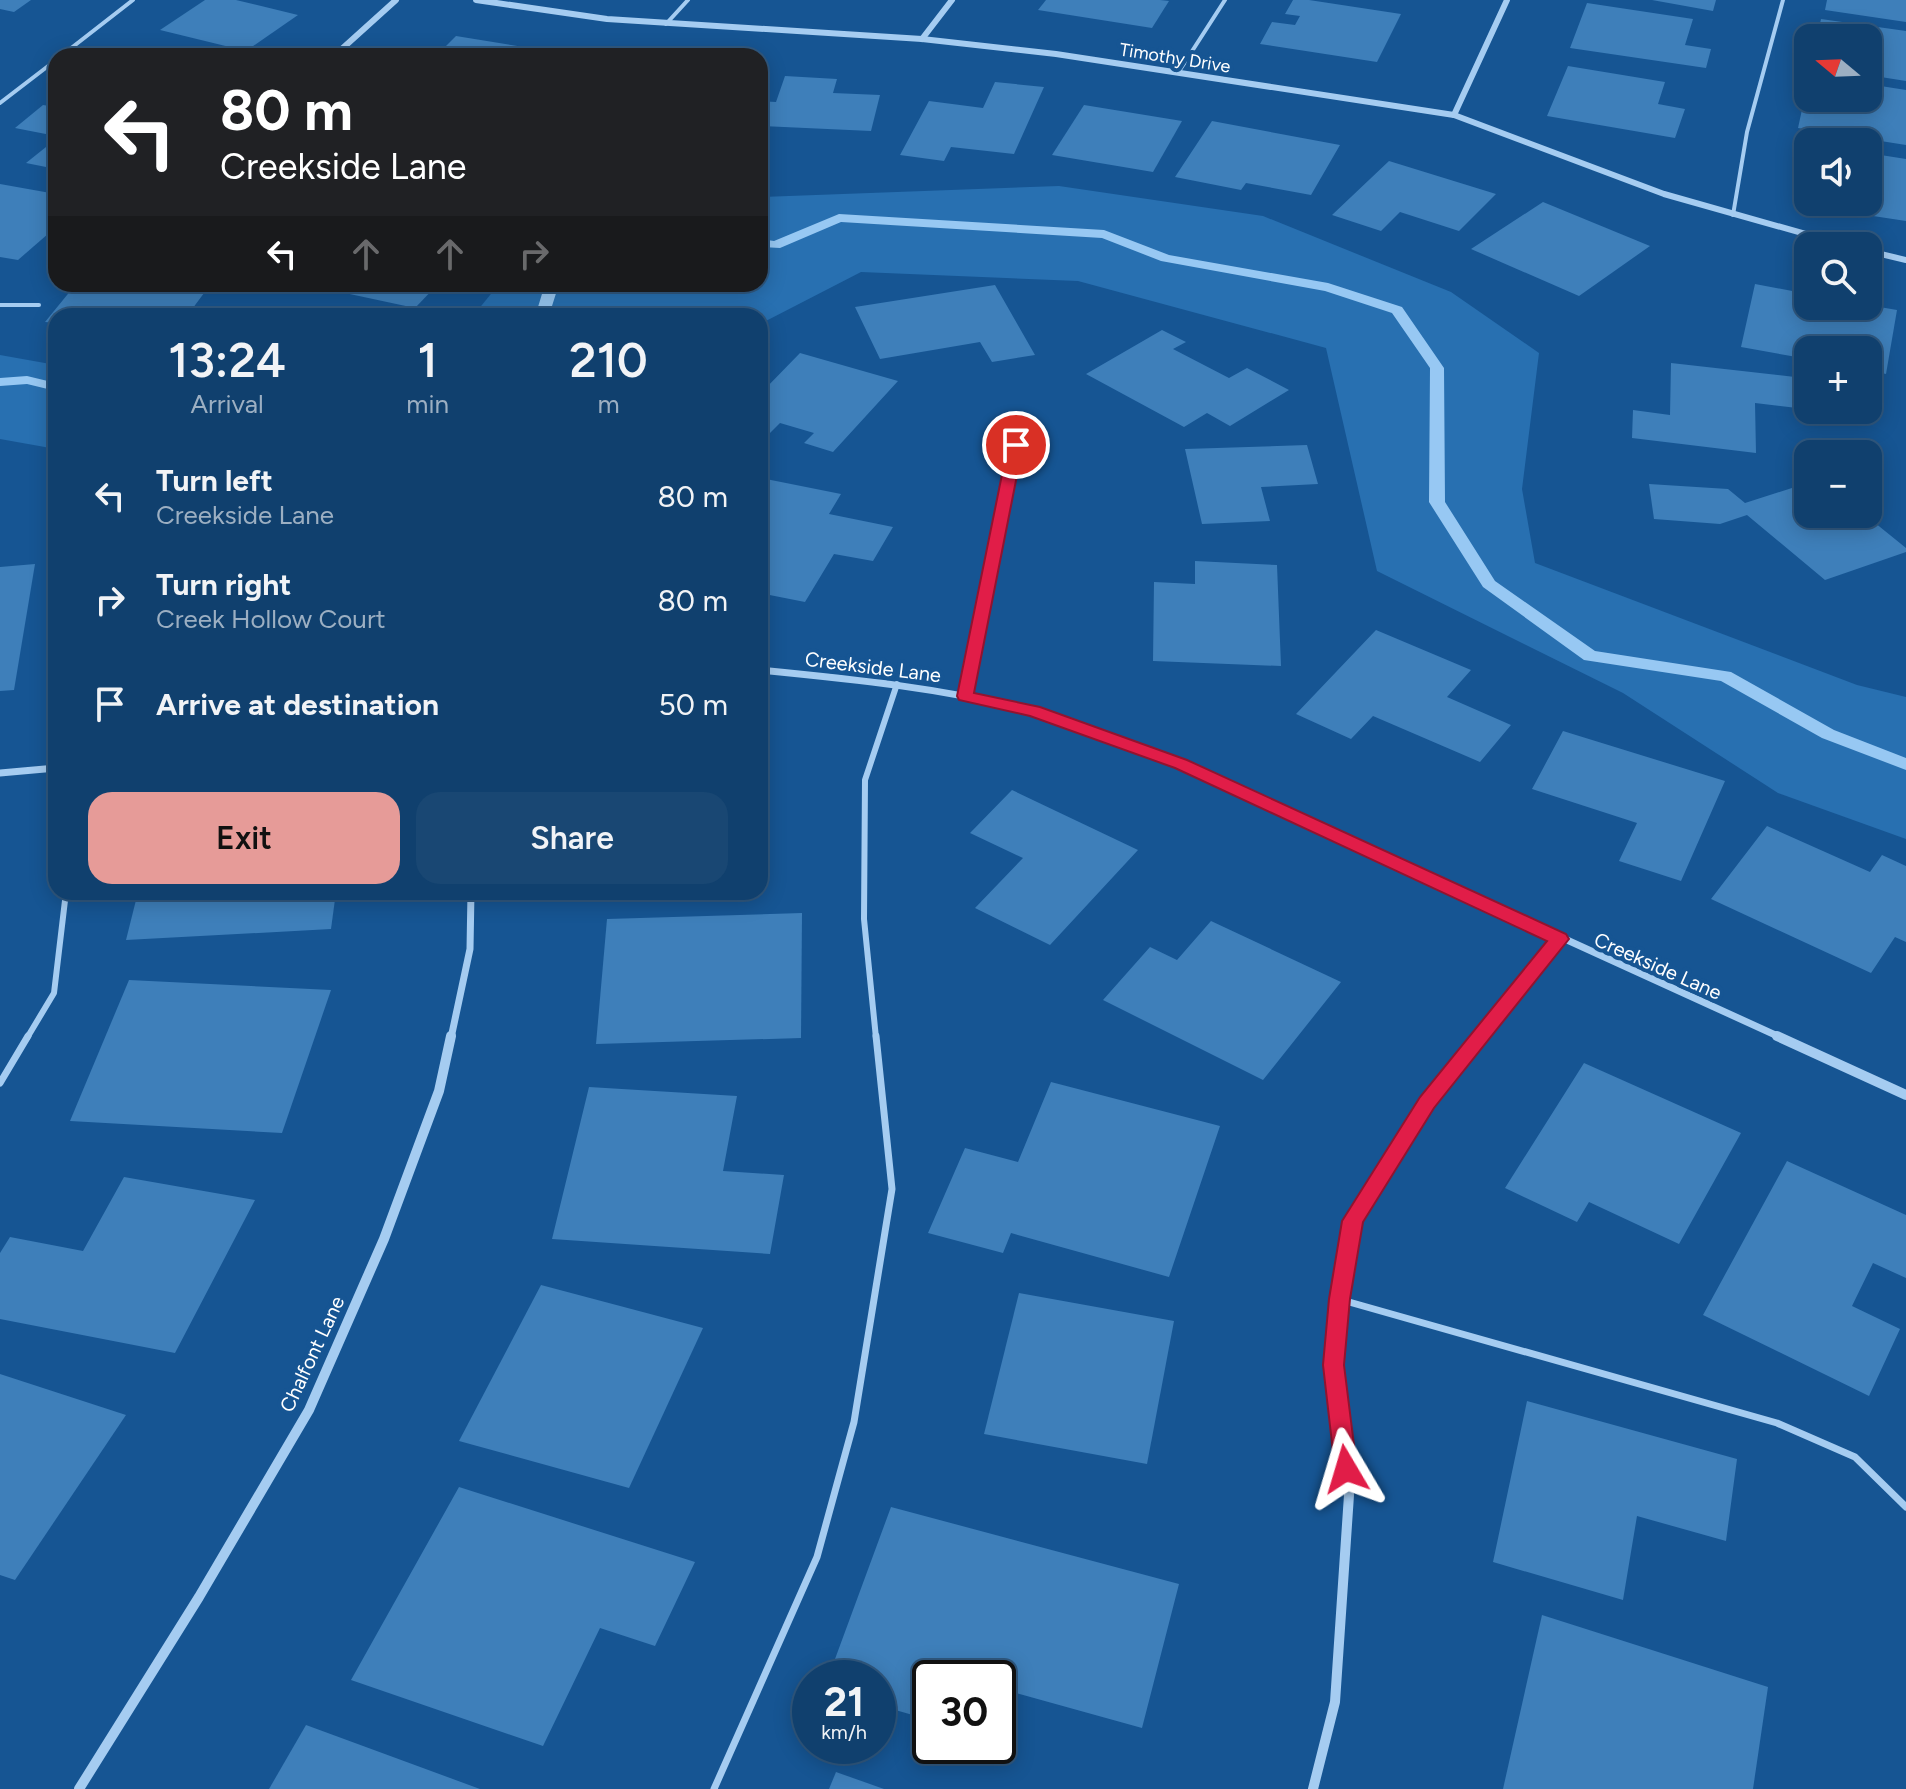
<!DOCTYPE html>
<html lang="en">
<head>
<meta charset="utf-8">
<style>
	:root { --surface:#10406e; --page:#194773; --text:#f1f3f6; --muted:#9cafc2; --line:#305981; --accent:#e69b98 }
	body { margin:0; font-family:Figtree,sans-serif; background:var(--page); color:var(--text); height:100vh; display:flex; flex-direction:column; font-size:30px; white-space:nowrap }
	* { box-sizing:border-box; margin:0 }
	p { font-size:26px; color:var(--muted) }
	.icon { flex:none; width:44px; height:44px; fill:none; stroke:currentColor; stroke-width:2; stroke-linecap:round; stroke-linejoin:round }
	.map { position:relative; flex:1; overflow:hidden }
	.drawer { position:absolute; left:48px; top:308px; width:720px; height:592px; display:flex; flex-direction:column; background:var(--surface); border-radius:24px; box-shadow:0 4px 20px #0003,0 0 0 2px var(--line) }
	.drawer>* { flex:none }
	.banner { position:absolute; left:48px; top:48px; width:720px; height:244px; border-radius:24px; box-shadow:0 4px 20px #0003,0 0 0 2px var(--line); background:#202124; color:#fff; overflow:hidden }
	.needle { width:52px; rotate:289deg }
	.controls { position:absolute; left:1794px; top:24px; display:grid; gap:16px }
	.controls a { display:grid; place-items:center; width:88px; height:88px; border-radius:16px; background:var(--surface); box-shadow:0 4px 20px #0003,0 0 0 2px var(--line); font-size:40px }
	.speed { position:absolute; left:792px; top:1660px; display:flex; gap:16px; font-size:40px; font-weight:700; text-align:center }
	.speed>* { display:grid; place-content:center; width:104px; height:104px; border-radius:50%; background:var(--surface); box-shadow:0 4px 20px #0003,0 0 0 2px var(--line); line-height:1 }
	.speed small { font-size:20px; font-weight:400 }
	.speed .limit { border:4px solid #111; border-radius:12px; background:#fff; color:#111 }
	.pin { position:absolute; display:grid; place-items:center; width:68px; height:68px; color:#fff; margin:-34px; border:4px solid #fff; border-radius:50%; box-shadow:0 2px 8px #0007 }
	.me { position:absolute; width:88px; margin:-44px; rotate:353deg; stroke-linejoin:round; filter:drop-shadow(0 0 6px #0008) }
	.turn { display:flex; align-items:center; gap:28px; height:168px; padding:0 40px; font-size:36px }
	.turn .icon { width:104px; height:104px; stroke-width:2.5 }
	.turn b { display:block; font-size:56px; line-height:68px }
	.lanes { display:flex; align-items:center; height:76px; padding:0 40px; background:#0003; justify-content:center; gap:40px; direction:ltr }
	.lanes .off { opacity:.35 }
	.eta { display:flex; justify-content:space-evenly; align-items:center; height:136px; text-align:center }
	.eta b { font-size:48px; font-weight:600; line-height:56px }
	.cta { display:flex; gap:16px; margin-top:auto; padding:16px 40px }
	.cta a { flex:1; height:92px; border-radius:24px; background:var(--accent); color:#111; font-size:32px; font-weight:600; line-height:92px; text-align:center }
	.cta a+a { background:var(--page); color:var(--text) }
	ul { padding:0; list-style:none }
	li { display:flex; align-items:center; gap:24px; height:104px; padding:0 40px }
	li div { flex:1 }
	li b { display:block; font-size:30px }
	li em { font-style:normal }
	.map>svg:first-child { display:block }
	.green { fill:#2870b1 }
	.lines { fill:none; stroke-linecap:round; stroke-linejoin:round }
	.stream { fill:#97c8f3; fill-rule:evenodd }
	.building { fill:#3e7fba }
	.lane-far2 { stroke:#a5ccf1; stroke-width:4 }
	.lane-far1 { stroke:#a5ccf1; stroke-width:6 }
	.lane { stroke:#a5ccf1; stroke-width:7 }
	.street-far2 { stroke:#a5ccf1; stroke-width:6 }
	.street-far1 { stroke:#a5ccf1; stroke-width:7 }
	.street { stroke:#a5ccf1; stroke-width:10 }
	.route { fill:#e11d48; stroke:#92132f; stroke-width:2 }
	.labels { text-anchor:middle; stroke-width:8; stroke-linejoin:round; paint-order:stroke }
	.far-street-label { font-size:18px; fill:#fff; stroke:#165593 }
	.street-label { font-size:20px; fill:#fff; stroke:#165593 }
</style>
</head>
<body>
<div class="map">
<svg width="1906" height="1789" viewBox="0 0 1906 1789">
	<rect width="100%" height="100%" fill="#165593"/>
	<g class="green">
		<path d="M1059,186l204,30 188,76 88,61 -17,136 13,74 322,122 49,12v142l-128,-46 -155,-100 -246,-122 -51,-223 -248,-67 -217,-9 -101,52v-8h-287l26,-32h261v-87z"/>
		<path d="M0,355l56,10v84l-56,-10z"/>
	</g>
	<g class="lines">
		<g class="stream">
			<path d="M839,214l265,16 65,25 159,28 74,24 42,61 1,134 50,79 100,70 136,21 103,58 72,28v12l-84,-32 -101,-57 -137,-21 -101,-73 -54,-85 1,-134 -38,-55 -67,-22 -164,-30 -59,-23 -261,-16 -61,26 -20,-1v-8l14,2z"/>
			<path d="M545,284h14l-7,22 12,10h-16l-10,-9z"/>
			<path d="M27,376l29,7v8l-29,-7 -27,2v-8z"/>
		</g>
	</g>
	<g class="building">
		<path d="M0,0h31l-17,12 -14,-3z"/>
		<path d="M205,0h31l62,15 -52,36 -86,-21z"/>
		<path d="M1046,0h114l9,1 -17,27 -114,-18z"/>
		<path d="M1293,0h16l92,14 -24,48 -117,-18 12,-22 23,3 5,-9 -15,-2z"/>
		<path d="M1652,0h64l-3,11z"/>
		<path d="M1827,0h79v22l-81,-12z"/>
		<path d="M1587,3l106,16 -8,26 26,4 -5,19 -136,-20z"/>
		<path d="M1821,19l85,12v50l-38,-6v-37h-51z"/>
		<path d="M456,36l111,18v2h-131z"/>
		<path d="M1568,66l97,16 -7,22 27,5 -10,29 -128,-22z"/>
		<path d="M785,76l52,3 -4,14 47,2 -9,36 -111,-5v-25l16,1z"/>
		<path d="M995,82l49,5 -30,67 -63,-7 -7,14 -44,-6 29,-54 54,7z"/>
		<path d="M1868,84l38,6v55l-108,-17 5,-23 34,6 2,-13h29z"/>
		<path d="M43,105l13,2v29l-41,-8z"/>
		<path d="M1084,105l98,16 -29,51 -101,-17z"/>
		<path d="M1212,121l128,24 -29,50 -65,-12 -5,7 -66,-13z"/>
		<path d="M56,139v30l-30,-6z"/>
		<path d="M1799,142l9,2v25l-14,-3z"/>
		<path d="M1868,153l38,6v62l-66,-10 2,-9h26z"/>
		<path d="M1389,161l107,33 -37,37 -59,-19 -19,19 -49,-16z"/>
		<path d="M0,184l56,10v33l-38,33 -18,-3z"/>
		<path d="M1543,202l107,44 -71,50 -108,-47z"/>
		<path d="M76,284h122l12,1 -23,31h-131v7l-11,-1z"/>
		<path d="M303,284h135l-23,24z"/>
		<path d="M1755,284l53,10v12l60,-1 29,5 -11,64 -18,-4v-20h-60v9l-67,-12z"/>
		<path d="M995,285l40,70 -43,7 -12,-20 -100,17 -25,-52z"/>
		<path d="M1162,330l24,12 -13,7 56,29 18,-10 42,22 -59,36 -23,-13 -23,14 -98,-53z"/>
		<path d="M800,353l98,28 -65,71 -29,-9 10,-10 -34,-10 -20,20v-49z"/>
		<path d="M1671,363l124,14 2,31 -42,-5 1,50 -124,-15 1,-28 37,5z"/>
		<path d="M1307,445l11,39 -57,3 9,34 -68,3 -17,-75z"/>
		<path d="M766,479l75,15 -12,20 64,13 -20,34 -39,-7 -29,48 -45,-9v-105z"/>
		<path d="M1649,484l79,5 17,14 50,-16h13v27h56l42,34v4l-81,28 -78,-65 -27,9 -66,-5z"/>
		<path d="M1195,561l82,4 4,101 -128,-5 1,-79 41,2z"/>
		<path d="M35,564l-21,126 -14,1v-124z"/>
		<path d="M1376,630l95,40 -24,27 64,28 -31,37 -107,-46 -22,23 -55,-25z"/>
		<path d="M1563,731l162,50 -44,100 -62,-20 18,-38 -105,-34z"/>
		<path d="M1012,790l126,60 -88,95 -75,-37 48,-50 -53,-25z"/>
		<path d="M1767,826l103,46 12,-17 24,11v76l-11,-5 -24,36 -160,-74z"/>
		<path d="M138,892h198l-5,37 -205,11z"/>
		<path d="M802,913l-1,125 -205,6 11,-125z"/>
		<path d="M1211,921l130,61 -78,98 -160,-80 47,-53 27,13z"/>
		<path d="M129,980l202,10 -49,143 -212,-12z"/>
		<path d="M1584,1063l157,70 -62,111 -90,-42 -12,20 -72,-34z"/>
		<path d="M1051,1082l169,44 -51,151 -158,-44 -8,20 -75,-20 37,-85 53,14z"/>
		<path d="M589,1087l148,9 -14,75 61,4 -14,79 -218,-15z"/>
		<path d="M1787,1161l119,54v63l-33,-15 -21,43 48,23 -31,67 -166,-81z"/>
		<path d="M124,1177l131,23 -80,153 -175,-34v-66l10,-16 73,14z"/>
		<path d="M541,1285l162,43 -74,160 -170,-47z"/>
		<path d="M1019,1293l155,28 -27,143 -163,-30z"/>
		<path d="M0,1374l126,41 -111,165 -15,-5z"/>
		<path d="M1527,1401l210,58 -11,82 -89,-25 -14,84 -130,-38z"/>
		<path d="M459,1487l236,75 -40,84 -55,-18 -57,118 -192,-66z"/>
		<path d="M891,1507l288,77 -37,144 -144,-40v-10h-68v42l-52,-15v-27h-50z"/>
		<path d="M1542,1615l226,72 -15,102h-250z"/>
		<path d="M306,1725l174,64h-211z"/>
		<path d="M836,1772l48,17h-55z"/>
	</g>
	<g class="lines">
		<g class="lane-far2">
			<path d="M666,24l22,-24"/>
			<path d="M61,56l72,-56"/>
			<path d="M1178,73l47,-73"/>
			<path d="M0,103l56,-43"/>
			<path d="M1733,215l14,-83 36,-132"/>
			<path d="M0,305h39"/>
		</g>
		<g class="lane-far1">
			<path d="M27,1038l27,-45 12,-101"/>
			<path d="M876,1038l-12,-119 1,-139 32,-96"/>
		</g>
		<g class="lane">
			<path d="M0,1083l28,-47"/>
			<path d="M1342,1300l435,123 78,34 51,50"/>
			<path d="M714,1789l103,-232 37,-135 38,-233 -16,-153"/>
		</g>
		<g class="street-far2">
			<path d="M476,0l131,19 315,20 134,15 398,61 210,79 184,52"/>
			<path d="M922,39l30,-39"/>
			<path d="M334,56l62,-56"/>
			<path d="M1454,115l53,-115"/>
			<path d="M1868,251l38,9"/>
			<path d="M1014,454l2,-9"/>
		</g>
		<g class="street-far1">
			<path d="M760,670c91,9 183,18 271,41 52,13 101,34 150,53l601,274"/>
			<path d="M965,696l49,-244"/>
			<path d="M0,773l56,-5"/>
			<path d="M451,1038l19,-89 1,-57"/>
			<path d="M1479,1038l80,-99"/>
		</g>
		<g class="street">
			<path d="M1777,1036l129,59"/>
			<path d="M79,1789l120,-192 110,-187 75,-171 55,-148 12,-55"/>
			<path d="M1313,1789l22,-87 14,-207 -16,-130 20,-144 74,-118 54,-67"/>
		</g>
	</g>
	<path class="route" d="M1016,441l7,4 -49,248 66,14 147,53 379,174 3,5 -135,169 -71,114 -13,77 -6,66 13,104 -3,7 -8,2 -8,-2 -3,-7 -12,-104 6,-66 13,-78 78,-124 127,-156 -372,-173 -145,-52 -71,-16 -2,-4 51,-251z"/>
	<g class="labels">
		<g class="far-street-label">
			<text transform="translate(1175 58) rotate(9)" y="6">Timothy Drive</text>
		</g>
		<g class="street-label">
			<text transform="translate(873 667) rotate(7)" y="7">Creekside Lane</text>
			<text transform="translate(1658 966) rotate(24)" y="7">Creekside Lane</text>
			<text transform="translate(312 1354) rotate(-65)" y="7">Chalfont Lane</text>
		</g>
	</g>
</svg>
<div class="controls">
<a><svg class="needle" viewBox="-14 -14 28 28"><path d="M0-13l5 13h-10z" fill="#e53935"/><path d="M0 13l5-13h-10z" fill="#9cafc2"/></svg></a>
<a><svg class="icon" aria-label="sound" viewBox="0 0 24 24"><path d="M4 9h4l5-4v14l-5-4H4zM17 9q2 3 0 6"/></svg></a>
<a><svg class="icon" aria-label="search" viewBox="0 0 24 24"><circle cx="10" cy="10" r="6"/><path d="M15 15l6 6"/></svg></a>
<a>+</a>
<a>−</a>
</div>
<div class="speed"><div>21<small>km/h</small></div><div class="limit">30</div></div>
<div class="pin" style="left:1016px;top:445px;background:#d93025"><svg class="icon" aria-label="arrive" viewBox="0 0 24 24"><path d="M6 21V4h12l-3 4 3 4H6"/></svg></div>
<svg class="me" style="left:1346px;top:1469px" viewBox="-20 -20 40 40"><path d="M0-17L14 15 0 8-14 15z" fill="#e11d48" stroke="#fff" stroke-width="4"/></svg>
<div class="banner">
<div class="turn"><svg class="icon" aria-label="left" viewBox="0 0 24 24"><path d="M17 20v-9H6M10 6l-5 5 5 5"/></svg><div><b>80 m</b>Creekside Lane</div></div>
<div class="lanes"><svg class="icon" aria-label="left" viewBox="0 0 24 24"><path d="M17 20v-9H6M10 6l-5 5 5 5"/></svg><svg class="icon off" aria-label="ahead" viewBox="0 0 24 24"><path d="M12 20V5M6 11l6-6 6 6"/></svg><svg class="icon off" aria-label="ahead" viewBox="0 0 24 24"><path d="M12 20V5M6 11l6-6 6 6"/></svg><svg class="icon off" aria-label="right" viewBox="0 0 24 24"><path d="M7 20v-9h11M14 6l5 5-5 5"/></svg></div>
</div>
<section class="drawer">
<div class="eta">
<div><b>13:24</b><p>Arrival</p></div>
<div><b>1</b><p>min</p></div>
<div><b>210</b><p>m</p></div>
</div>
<ul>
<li><svg class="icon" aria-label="left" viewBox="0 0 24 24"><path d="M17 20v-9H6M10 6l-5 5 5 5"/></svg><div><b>Turn left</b><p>Creekside Lane</p></div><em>80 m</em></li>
<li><svg class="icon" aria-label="right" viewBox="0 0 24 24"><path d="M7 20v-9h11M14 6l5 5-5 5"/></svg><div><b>Turn right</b><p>Creek Hollow Court</p></div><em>80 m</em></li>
<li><svg class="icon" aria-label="arrive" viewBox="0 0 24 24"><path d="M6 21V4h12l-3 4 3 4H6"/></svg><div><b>Arrive at destination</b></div><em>50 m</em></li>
</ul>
<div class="cta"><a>Exit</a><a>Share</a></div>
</section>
</div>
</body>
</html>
